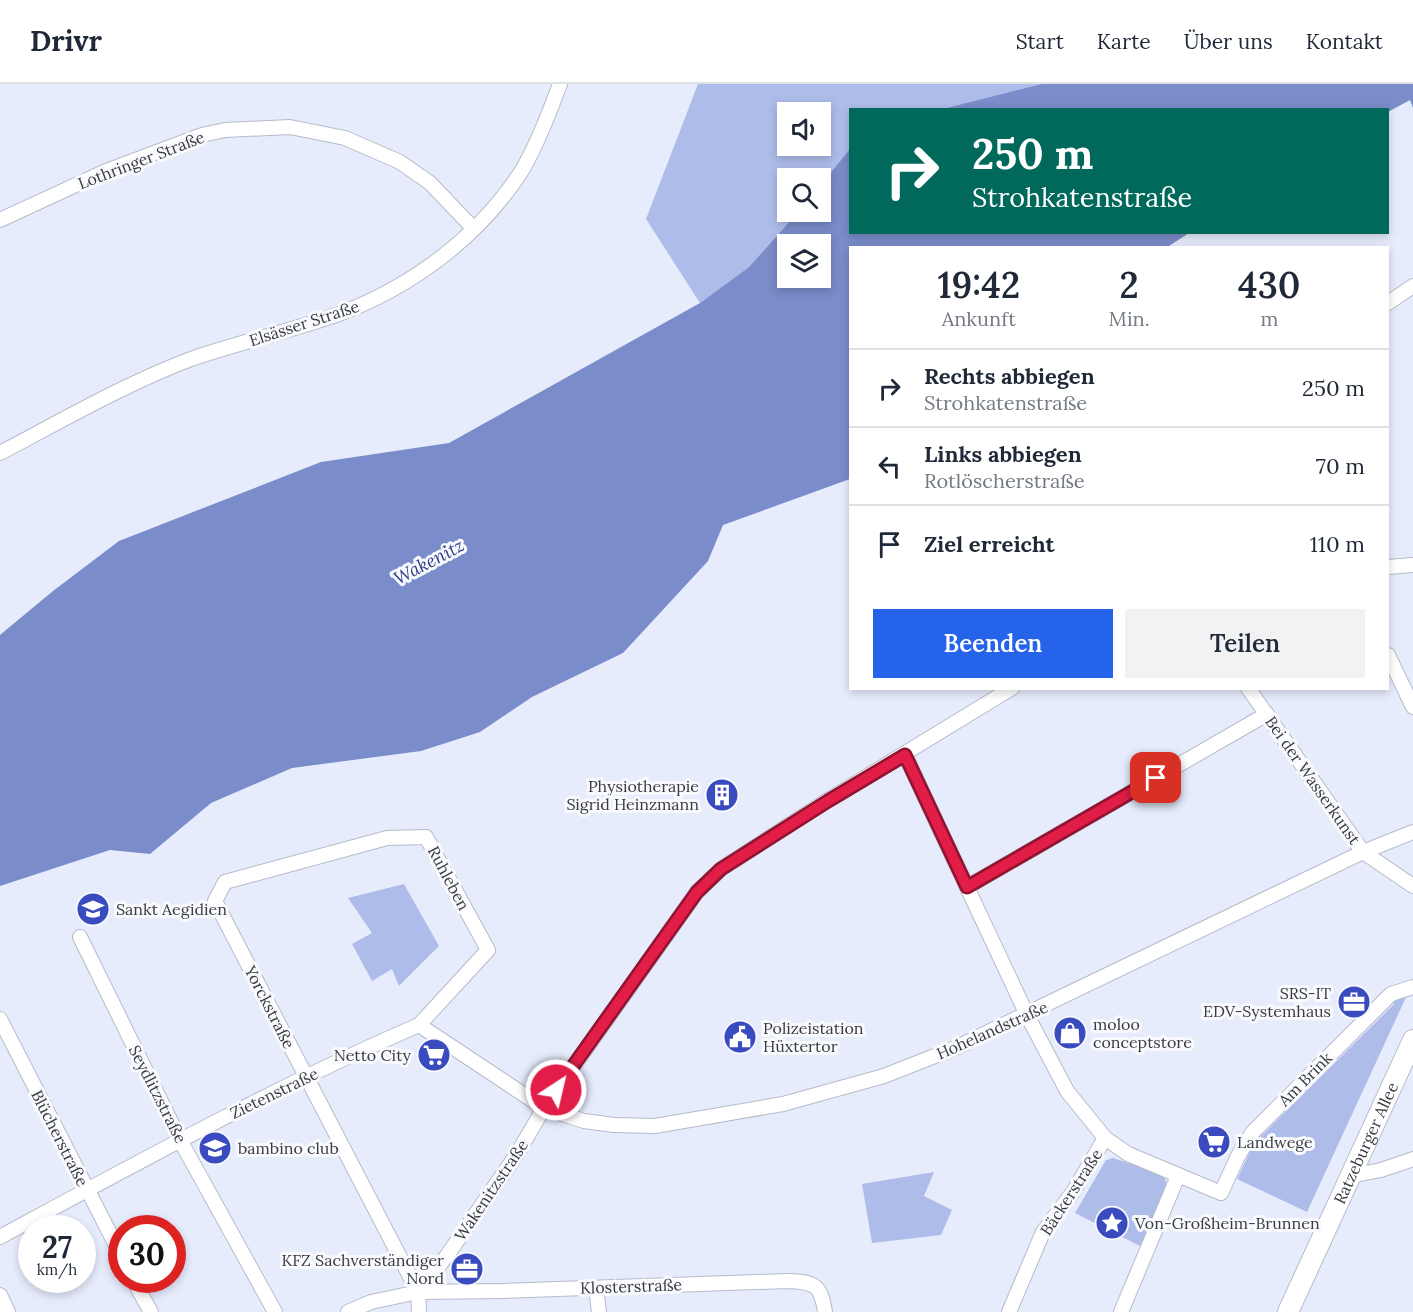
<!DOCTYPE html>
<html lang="de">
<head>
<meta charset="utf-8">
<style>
	:root { --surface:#fff; --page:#f2f2f3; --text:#1f2937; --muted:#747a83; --line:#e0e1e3; --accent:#2563eb }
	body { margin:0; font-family:Lora,serif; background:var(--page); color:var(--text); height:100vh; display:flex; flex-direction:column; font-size:22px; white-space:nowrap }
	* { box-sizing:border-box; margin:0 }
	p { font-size:20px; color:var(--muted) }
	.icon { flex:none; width:33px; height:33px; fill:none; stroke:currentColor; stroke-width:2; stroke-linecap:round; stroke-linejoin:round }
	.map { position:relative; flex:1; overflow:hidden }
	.sheet { position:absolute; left:849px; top:162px; width:540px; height:444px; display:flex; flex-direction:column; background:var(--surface); border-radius:0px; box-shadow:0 3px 9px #0003 }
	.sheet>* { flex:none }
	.banner { position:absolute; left:849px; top:24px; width:540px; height:126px; border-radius:0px; box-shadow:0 3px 9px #0003; background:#00695c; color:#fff; overflow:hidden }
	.fabs { position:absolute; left:777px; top:18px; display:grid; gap:12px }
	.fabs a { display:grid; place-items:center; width:54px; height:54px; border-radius:0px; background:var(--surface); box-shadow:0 3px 9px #0003; font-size:30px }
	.speed { position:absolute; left:18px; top:1131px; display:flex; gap:12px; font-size:30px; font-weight:700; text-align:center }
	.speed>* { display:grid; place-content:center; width:78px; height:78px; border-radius:50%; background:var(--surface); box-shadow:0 3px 9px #0003; line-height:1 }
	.speed small { font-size:15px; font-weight:400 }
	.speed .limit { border:9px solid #d22; background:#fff; color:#111 }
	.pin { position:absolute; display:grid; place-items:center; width:51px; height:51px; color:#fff; margin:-26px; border-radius:12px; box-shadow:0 3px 9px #0006 }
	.me { position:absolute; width:66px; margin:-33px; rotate:35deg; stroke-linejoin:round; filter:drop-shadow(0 0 4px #0008) }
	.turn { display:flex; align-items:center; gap:21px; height:126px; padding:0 24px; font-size:27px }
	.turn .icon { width:78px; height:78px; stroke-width:2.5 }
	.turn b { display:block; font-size:42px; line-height:51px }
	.eta { display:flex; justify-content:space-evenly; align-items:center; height:102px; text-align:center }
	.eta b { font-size:36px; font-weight:600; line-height:42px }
	.action { display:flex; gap:12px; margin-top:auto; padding:12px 24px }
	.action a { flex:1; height:69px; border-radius:0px; background:var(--accent); color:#fff; font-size:24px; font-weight:600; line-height:69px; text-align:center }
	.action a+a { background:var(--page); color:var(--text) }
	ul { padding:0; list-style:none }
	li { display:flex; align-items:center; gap:18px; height:78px; padding:0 24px; border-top:2px solid var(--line) }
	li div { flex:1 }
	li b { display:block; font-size:22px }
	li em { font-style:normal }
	header { display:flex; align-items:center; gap:36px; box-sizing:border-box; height:84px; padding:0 30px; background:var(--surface); border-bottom:2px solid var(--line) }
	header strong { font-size:28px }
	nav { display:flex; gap:33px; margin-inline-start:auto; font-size:21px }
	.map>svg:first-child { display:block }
	.green { fill:#aebce9; fill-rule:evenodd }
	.water { fill:#7a8cc9; fill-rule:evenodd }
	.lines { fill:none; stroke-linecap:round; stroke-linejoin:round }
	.minor-casing { stroke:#b6bbca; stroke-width:16 }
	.secondary-casing { stroke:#b6bbca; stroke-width:22 }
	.minor { stroke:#fff; stroke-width:14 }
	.secondary { stroke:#fff; stroke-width:20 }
	.route-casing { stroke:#92132f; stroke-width:15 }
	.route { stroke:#e11d48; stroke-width:10 }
	.labels { text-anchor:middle; stroke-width:6; stroke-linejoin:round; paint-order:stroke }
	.street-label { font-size:16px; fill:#393b41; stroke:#f9fafd }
	.poi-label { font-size:16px; fill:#393b41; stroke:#f9fafd; text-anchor:start }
	.water-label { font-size:18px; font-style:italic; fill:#2e3d86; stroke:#f9fafd }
</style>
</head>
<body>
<header>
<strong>Drivr</strong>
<nav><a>Start</a><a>Karte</a><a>Über uns</a><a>Kontakt</a></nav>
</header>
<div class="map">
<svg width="1413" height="1228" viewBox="0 0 1413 1228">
	<rect width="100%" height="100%" fill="#e7ecfd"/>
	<g class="green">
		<path d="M698,0h359l-114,25 -93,1v39l-29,35 -1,-6h-32v34h10l-49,55 -49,36 -54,-84zM788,28h32v34h-32z"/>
		<path d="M404,800l35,62 -40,40 -7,-17 -20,12 -20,-37 20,-11 -24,-35z"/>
		<path d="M1407,911l-100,217 -70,-33 17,-36 140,-139 -3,-3z"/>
		<path d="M1113,1074l50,16 4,10 -27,62 -65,-33 31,-53z"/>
		<path d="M934,1088l-10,24 28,14 -11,25 -69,8 -10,-59z"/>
	</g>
	<g class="water">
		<path d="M1042,0h371v24l-3,-8 -22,12v-2l-445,-1z"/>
		<path d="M850,65v83l339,1 -23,15h-316v231l-127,46 -15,36 -85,92 -91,44 -52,35 -59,19 -129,17 -81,35 -61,51 -40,-4 -110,36v-251l53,-44 66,-50 202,-79 128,-19 251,-140 49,-36 49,-55h22l1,-28zM788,160h32v34h-32z"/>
	</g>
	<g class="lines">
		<g class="minor-casing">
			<g id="minor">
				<path d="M0,136l106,-49 96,-36 23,-5 65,-3 55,11 55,24 30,21 44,46"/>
				<path d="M1388,219l25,-17"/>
				<path d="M0,369c61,-32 127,-70 191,-94 49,-17 100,-28 148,-45 72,-27 137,-75 180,-139 16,-24 31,-64 41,-91"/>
				<path d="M1388,483l25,-2"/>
				<path d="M1388,571l25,52"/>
				<path d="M1248,604l115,164 50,34"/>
				<path d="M905,671l122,260 40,76 38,47 23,16 93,39 17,-37 14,-23 139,-139 22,-7"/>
				<path d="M967,803l300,-173"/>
				<path d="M80,853l100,203 95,172"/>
				<path d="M0,935l122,238"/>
				<path d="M419,941l69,-75 -62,-113 -39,1 -162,44 -10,19 203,391 1,20"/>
				<path d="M1350,1092l31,-6 32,-11"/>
				<path d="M0,1153c137,-74 275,-150 419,-212l125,83 40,13 30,4 41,1 128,-22 101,-28 71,-28 408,-196 50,-20"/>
				<path d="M133,1196l18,32"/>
				<path d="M596,1204l3,24"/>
				<path d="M418,1208l28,-35 71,-103 27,-46 153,-216 24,-23 107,-69 184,-112"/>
				<path d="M0,1211l8,17"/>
				<path d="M348,1228l23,-10 47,-10 86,-1 284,-10c27,1 33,4 37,31"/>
				<path d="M1009,1228l34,-80 30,-40 32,-54"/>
				<path d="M1121,1228l57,-136"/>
			</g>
		</g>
		<g class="secondary-casing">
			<g id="secondary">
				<path id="s1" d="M1288,1228l125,-272"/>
			</g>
		</g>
		<use href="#minor" class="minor"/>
		<use href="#secondary" class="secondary"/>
	</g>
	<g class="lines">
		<g class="route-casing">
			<path id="route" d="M556,1006l141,-198 24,-23 107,-68 77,-46 62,132 189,-109"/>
		</g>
		<use href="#route" class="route"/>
	</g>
	<defs>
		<g id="building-disc" transform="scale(1.725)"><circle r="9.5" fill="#394bbe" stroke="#f9fafd"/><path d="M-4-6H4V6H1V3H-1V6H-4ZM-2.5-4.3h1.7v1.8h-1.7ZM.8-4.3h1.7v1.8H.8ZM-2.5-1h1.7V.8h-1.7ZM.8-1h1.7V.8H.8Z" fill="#fff"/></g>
		<g id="school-disc" transform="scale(1.725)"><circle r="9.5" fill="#394bbe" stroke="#f9fafd"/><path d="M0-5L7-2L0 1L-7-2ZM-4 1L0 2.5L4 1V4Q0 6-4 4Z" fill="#fff"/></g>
		<g id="office-disc" transform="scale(1.725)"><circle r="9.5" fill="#394bbe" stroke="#f9fafd"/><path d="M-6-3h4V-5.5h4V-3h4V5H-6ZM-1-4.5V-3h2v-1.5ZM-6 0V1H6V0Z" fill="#fff"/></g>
		<g id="shop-disc" transform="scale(1.725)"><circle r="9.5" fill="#394bbe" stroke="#f9fafd"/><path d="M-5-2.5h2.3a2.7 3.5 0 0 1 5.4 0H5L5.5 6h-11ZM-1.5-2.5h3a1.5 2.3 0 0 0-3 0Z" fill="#fff"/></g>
		<g id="civic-disc" transform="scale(1.725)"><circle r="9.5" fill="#394bbe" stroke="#f9fafd"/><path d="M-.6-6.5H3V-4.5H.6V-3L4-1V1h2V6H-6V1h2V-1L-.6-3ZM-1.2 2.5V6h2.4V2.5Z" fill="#fff"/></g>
		<g id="supermarket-disc" transform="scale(1.725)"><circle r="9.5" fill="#394bbe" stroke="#f9fafd"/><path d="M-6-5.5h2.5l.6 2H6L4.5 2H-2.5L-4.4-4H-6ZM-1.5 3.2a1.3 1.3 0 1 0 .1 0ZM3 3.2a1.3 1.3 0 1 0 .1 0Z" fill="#fff"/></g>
		<g id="sight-disc" transform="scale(1.725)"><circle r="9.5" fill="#394bbe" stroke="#f9fafd"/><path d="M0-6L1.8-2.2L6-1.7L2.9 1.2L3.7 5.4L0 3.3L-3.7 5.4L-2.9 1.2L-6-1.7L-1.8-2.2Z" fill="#fff"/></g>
	</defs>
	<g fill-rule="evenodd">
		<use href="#building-disc" x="722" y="711"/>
		<use href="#school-disc" x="93" y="825"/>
		<use href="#office-disc" x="1354" y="918"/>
		<use href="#shop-disc" x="1070" y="949"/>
		<use href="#civic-disc" x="740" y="953"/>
		<use href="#supermarket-disc" x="434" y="971"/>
		<use href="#supermarket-disc" x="1214" y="1058"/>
		<use href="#school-disc" x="215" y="1064"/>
		<use href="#sight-disc" x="1112" y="1139"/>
		<use href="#office-disc" x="467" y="1185"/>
	</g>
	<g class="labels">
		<g class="street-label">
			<text transform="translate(141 76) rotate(-21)" y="6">Lothringer Straße</text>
			<text transform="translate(304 239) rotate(-18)" y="6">Elsässer Straße</text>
			<text transform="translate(1313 696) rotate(55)" y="6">Bei der Wasserkunst</text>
			<text transform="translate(449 794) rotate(62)" y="6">Ruhleben</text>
			<text transform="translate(270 923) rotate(63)" y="6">Yorckstraße</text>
			<text transform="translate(992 946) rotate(-24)" y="6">Hohelandstraße</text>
			<text transform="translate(1305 995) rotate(-45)" y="6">Am Brink</text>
			<text transform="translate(274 1009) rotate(-26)" y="6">Zietenstraße</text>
			<text transform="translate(158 1010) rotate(63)" y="6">Seydlitzstraße</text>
			<text transform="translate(60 1054) rotate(63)" y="6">Blücherstraße</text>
			<text dy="6" stroke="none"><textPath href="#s1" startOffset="186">Ratzeburger Allee</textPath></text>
			<text transform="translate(491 1106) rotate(-56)" y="6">Wakenitzstraße</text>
			<text transform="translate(1071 1108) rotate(-57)" y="6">Bäckerstraße</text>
			<text transform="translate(631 1202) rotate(-2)" y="6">Klosterstraße</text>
		</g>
		<g class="poi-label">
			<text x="699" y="708" text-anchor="end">Physiotherapie<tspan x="699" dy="18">Sigrid Heinzmann</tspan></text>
			<text x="116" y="831">Sankt Aegidien</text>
			<text x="1331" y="915" text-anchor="end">SRS-IT<tspan x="1331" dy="18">EDV-Systemhaus</tspan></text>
			<text x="1093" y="946">moloo<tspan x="1093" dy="18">conceptstore</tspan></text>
			<text x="763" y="950">Polizeistation<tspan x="763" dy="18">Hüxtertor</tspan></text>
			<text x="411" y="977" text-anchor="end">Netto City</text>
			<text x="1237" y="1064">Landwege</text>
			<text x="238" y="1070">bambino club</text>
			<text x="1135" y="1145">Von-Großheim-Brunnen</text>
			<text x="444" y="1182" text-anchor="end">KFZ Sachverständiger<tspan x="444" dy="18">Nord</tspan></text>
		</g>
		<g class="water-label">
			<text transform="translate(429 478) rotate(-28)" y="6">Wakenitz</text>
		</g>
	</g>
</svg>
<div class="fabs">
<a><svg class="icon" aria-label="sound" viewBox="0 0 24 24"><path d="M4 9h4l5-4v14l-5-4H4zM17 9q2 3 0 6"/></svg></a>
<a><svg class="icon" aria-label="search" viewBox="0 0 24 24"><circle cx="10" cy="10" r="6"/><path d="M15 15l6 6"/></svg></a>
<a><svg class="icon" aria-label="layers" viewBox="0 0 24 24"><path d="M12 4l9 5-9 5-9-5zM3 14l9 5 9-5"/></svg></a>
</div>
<div class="speed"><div>27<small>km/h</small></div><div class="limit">30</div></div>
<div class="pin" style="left:1156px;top:694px;background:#d93025"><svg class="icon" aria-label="arrive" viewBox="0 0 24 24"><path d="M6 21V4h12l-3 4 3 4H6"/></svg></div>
<svg class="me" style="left:556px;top:1006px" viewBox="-20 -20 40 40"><circle r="17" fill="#e11d48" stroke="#fff" stroke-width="3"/><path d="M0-11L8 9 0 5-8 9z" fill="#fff"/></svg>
<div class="banner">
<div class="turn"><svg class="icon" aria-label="right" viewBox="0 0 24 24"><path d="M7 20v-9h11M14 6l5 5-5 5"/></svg><div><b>250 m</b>Strohkatenstraße</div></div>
</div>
<section class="sheet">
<div class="eta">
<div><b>19:42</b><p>Ankunft</p></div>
<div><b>2</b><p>Min.</p></div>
<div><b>430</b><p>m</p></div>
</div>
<ul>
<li><svg class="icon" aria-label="right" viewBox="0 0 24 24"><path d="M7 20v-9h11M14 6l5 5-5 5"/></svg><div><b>Rechts abbiegen</b><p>Strohkatenstraße</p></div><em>250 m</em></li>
<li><svg class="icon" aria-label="left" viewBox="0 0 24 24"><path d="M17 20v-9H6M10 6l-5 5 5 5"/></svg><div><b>Links abbiegen</b><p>Rotlöscherstraße</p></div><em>70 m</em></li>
<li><svg class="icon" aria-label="arrive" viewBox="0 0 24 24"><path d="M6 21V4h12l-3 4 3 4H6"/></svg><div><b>Ziel erreicht</b></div><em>110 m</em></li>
</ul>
<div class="action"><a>Beenden</a><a>Teilen</a></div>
</section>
</div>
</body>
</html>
